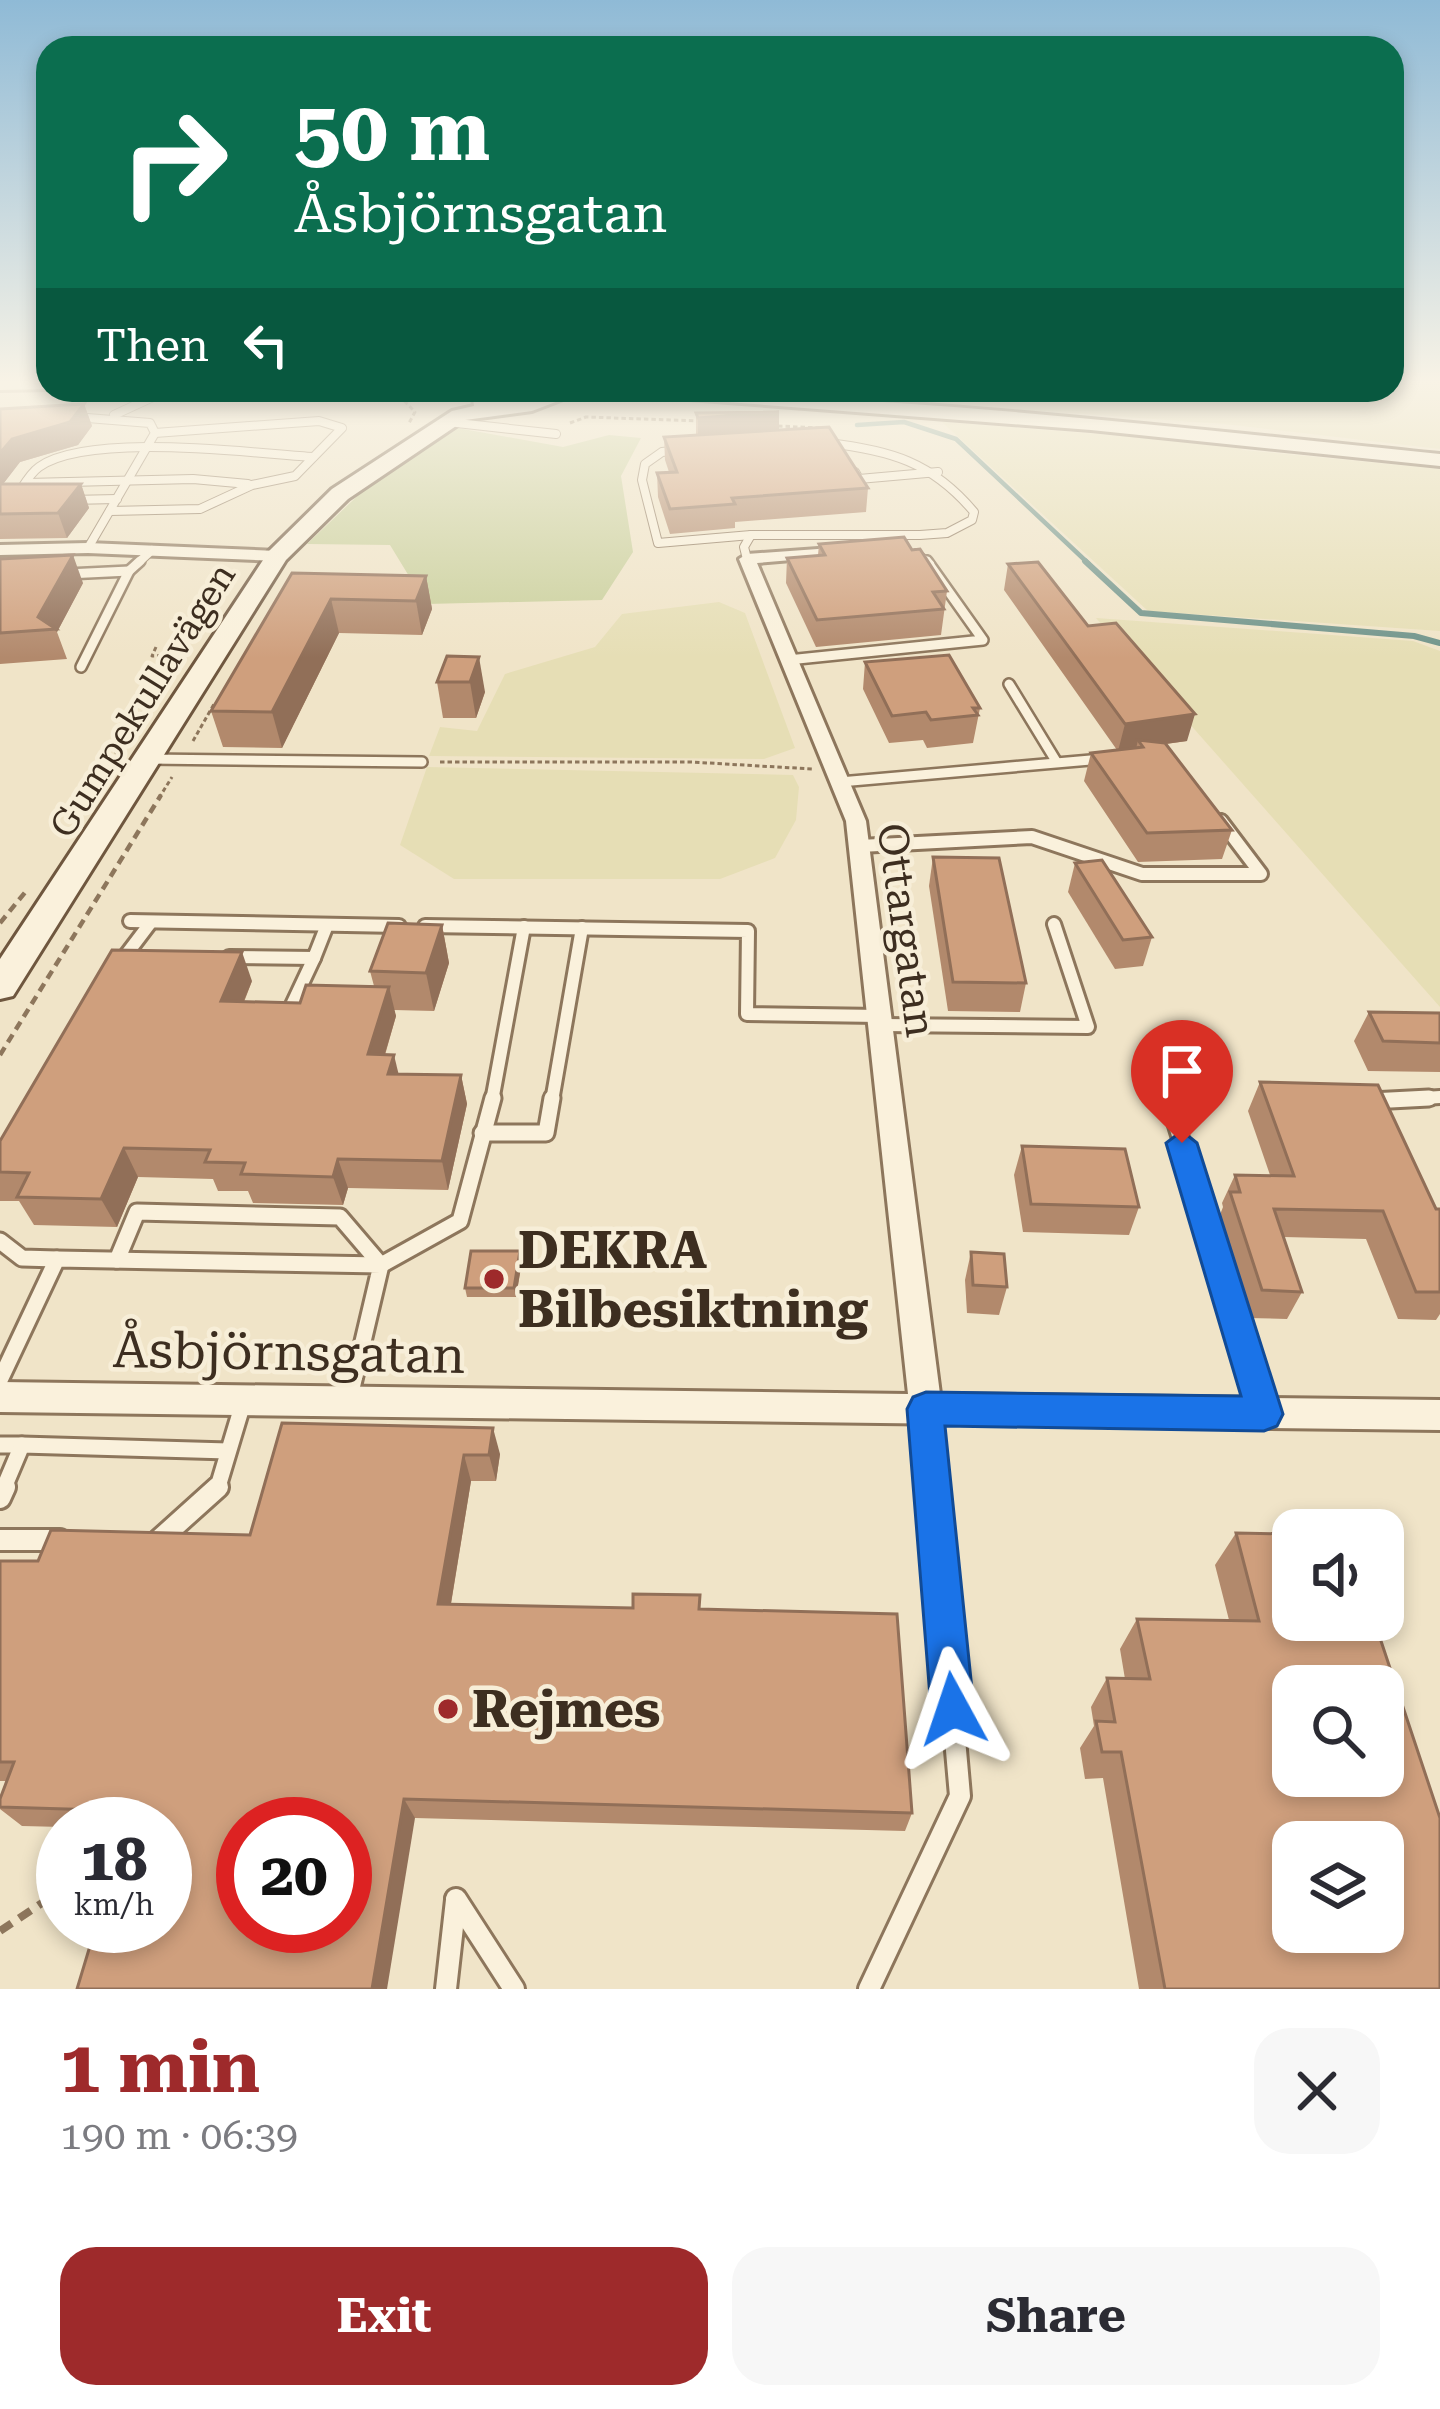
<!DOCTYPE html>
<html lang="en">
<head>
<meta charset="utf-8">
<style>
	:root { --surface:#fff; --page:#f7f7f7; --text:#2b2b33; --muted:#7c7c81; --accent:#9e2a2b }
	body { margin:0; font-family:"Roboto Serif",serif; background:var(--page); color:var(--text); height:100vh; display:flex; flex-direction:column; font-size:45px; white-space:nowrap }
	* { box-sizing:border-box; margin:0 }
	p { font-size:39px; color:var(--muted) }
	.icon { flex:none; width:66px; height:66px; fill:none; stroke:currentColor; stroke-width:2; stroke-linecap:round; stroke-linejoin:round }
	.map { position:relative; height:1989px; overflow:hidden }
	.sheet { display:flex; flex-direction:column; background:var(--surface); flex:1 }
	.sheet>* { flex:none }
	.banner { position:absolute; left:36px; top:36px; width:1368px; height:366px; border-radius:36px; box-shadow:0 6px 18px #0003; background:#0b6e4f; color:#fff; overflow:hidden }
	.tools { position:absolute; left:1272px; top:1509px; display:grid; gap:24px }
	.tools a { display:grid; place-items:center; width:132px; height:132px; border-radius:24px; background:var(--surface); box-shadow:0 6px 18px #0003; font-size:60px }
	.speed { position:absolute; left:36px; top:1797px; display:flex; gap:24px; font-size:60px; font-weight:700; text-align:center }
	.speed>* { display:grid; place-content:center; width:156px; height:156px; border-radius:50%; background:var(--surface); box-shadow:0 6px 18px #0003; line-height:1 }
	.speed small { font-size:30px; font-weight:400 }
	.speed .limit { border:18px solid #d22; background:#fff; color:#111 }
	.pin { position:absolute; display:grid; place-items:center; width:102px; height:102px; color:#fff; margin:-123px -51px; border-radius:50% 50% 50% 0; rotate:-45deg; box-shadow:0 0 12px #0007 }
	.pin .icon { rotate:45deg }
	.me { position:absolute; width:132px; margin:-66px; rotate:355deg; stroke-linejoin:round; filter:drop-shadow(0 0 9px #0008) }
	.turn { display:flex; align-items:center; gap:42px; height:252px; padding:0 60px; font-size:54px }
	.turn .icon { width:156px; height:156px; stroke-width:2.5 }
	.turn b { display:block; font-size:84px; line-height:102px }
	.then { display:flex; align-items:center; height:114px; padding:0 60px; background:#0003; gap:24px; font-size:45px }
	.round { display:grid; place-items:center; flex:none; width:126px; height:126px; border-radius:36px; background:var(--page) }
	.headline { display:flex; align-items:center; justify-content:space-between; height:204px; padding:0 60px }
	h1 { font-size:72px; font-weight:700; line-height:90px; color:var(--accent) }
	.primary-button { display:flex; gap:24px; margin-top:auto; padding:24px 60px }
	.primary-button a { flex:1; height:138px; border-radius:36px; background:var(--accent); color:#fff; font-size:48px; font-weight:700; line-height:138px; text-align:center }
	.primary-button a+a { background:var(--page); color:var(--text) }
	.map>svg:first-child { display:block }
	.farmland { fill:#e6deb5 }
	.green { fill:#c9cf9b }
	.lines { fill:none; stroke-linecap:round; stroke-linejoin:round }
	.stream-far1 { stroke:#6f938a; stroke-width:4.5 }
	.stream { stroke:#6f938a; stroke-width:6 }
	.lane-far4-casing { stroke:#8d765c; stroke-width:10 }
	.lane-far3-casing { stroke:#8d765c; stroke-width:14 }
	.lane-far2-casing { stroke:#8d765c; stroke-width:18 }
	.lane-far1-casing { stroke:#8d765c; stroke-width:21 }
	.lane-casing { stroke:#8d765c; stroke-width:26 }
	.street-casing { stroke:#8d765c; stroke-width:6 }
	.secondary-casing { stroke:#6f573f; stroke-width:6 }
	.path-far2 { stroke:#8d765c; stroke-width:3; stroke-dasharray:4.5 3; stroke-linecap:butt }
	.path-far1 { stroke:#8d765c; stroke-width:4.5; stroke-dasharray:9 6; stroke-linecap:butt }
	.path { stroke:#8d765c; stroke-width:8; stroke-dasharray:14 9; stroke-linecap:butt }
	.lane-far4 { stroke:#faf1dc; stroke-width:8 }
	.lane-far3 { stroke:#faf1dc; stroke-width:9 }
	.lane-far2 { stroke:#faf1dc; stroke-width:12 }
	.lane-far1 { stroke:#faf1dc; stroke-width:15 }
	.lane { stroke:#faf1dc; stroke-width:20 }
	.street { fill:#faf1dc; fill-rule:evenodd }
	.secondary { fill:#faf1dc; fill-rule:evenodd }
	.wall { fill:#b2896c }
	.shaded-wall { fill:#916f58 }
	.building { fill:#cf9f7d; stroke:#916f58; stroke-width:3; fill-rule:evenodd }
	.route { fill:#1a73e8; stroke:#114b97; stroke-width:3 }
	.poi-dot { fill:#9e2a2b; stroke:#f7eed8; stroke-width:4.5 }
	.labels { text-anchor:middle; stroke-width:9; stroke-linejoin:round; paint-order:stroke }
	.far-street-label { font-size:36px; fill:#3d2e20; stroke:#f7eed8 }
	.street-label { font-size:42px; fill:#3d2e20; stroke:#f7eed8 }
	.near-poi-label { font-size:51px; font-weight:bold; fill:#3d2e20; stroke:#f7eed8; text-anchor:start }
	.near-street-label { font-size:51px; fill:#3d2e20; stroke:#f7eed8 }
</style>
</head>
<body>
<div class="map">
<svg width="1440" height="1989" viewBox="0 0 1440 1989">
	<rect width="100%" height="100%" fill="#f0e4c8"/>
	<g class="farmland">
		<path d="M1392,380h48v69l-216,-25 -354,-25 -16,-9h538z"/>
		<path d="M942,422l289,22 12,6 197,19v162l-292,-20z"/>
		<path d="M719,602l26,11 50,135 -31,11 -335,-3 11,-29 37,4 28,-57 90,-27 27,-33z"/>
		<path d="M1096,618l317,23 27,10v356z"/>
		<path d="M427,767l366,8 6,12 -3,33 -21,38 -55,21h-266l-54,-34z"/>
	</g>
	<path class="green" d="M452,427l111,20 46,-12 32,3 -20,38 12,76 -31,48 -176,4 -36,-59 -83,-1 65,-62z"/>
	<g class="lines">
		<path class="stream-far1" d="M857,425l47,-3 52,17 133,125"/>
		<path class="stream" d="M1085,561l56,52 273,23 26,7"/>
		<g class="lane-far4-casing">
			<g id="lane-far4">
				<path d="M114,415l54,-25"/>
				<path d="M75,417l75,6 5,10 -67,115"/>
				<path d="M448,422l108,12"/>
				<path d="M681,450l-19,2 -17,12 -3,16 16,63 93,-8"/>
				<path d="M855,472l4,7 79,-7"/>
				<path d="M27,483l166,-4 55,5"/>
				<path d="M16,497c7,-10 13,-23 23,-30 50,-35 212,-14 274,-10"/>
				<path d="M70,500l47,-1"/>
				<path d="M110,511l90,-2 52,-24 43,-9 47,-48 -23,-7 -164,12"/>
				<path d="M916,553l14,11"/>
				<path d="M747,559l-3,-12 7,-12h169l27,-2 25,-13 2,-8c-42,-50 -84,-62 -147,-69"/>
				<path d="M137,564l15,-14"/>
			</g>
		</g>
		<g class="lane-far3-casing">
			<g id="lane-far3">
				<path d="M67,574l62,-3"/>
				<path d="M788,660l195,-20 -56,-79"/>
				<path d="M81,667l48,-96 11,-10"/>
				<path d="M1009,684l47,77"/>
				<path d="M147,759l275,3"/>
				<path d="M840,782l262,-23"/>
			</g>
		</g>
		<g class="lane-far2-casing">
			<g id="lane-far2">
				<path d="M860,846l172,-9 110,37h119l-40,-53"/>
				<path d="M130,921l269,5"/>
				<path d="M425,926l323,5 -1,83 132,2"/>
				<path d="M131,955h-5l25,-33"/>
				<path d="M229,957l85,1 13,-33"/>
				<path d="M291,1007l23,-49"/>
				<path d="M881,1025l207,2 -34,-103"/>
				<path d="M492,1101l32,-174"/>
				<path d="M552,1101l30,-173"/>
				<path d="M1377,1101l63,-4"/>
			</g>
		</g>
		<g class="lane-far1-casing">
			<g id="lane-far1">
				<path d="M1371,1101l58,-3"/>
				<path d="M1170,1104l94,309"/>
				<path d="M482,1133h64l6,-35"/>
				<path d="M0,1241l22,17 35,1"/>
				<path d="M117,1260l20,-48 203,5 41,48 79,-44 33,-123"/>
				<path d="M0,1380l57,-121 324,6 -32,136"/>
				<path d="M926,1410l7,80"/>
				<path d="M0,1445h22"/>
				<path d="M3,1490l19,-45 206,6"/>
				<path d="M217,1490l27,-90"/>
			</g>
		</g>
		<g class="lane-casing">
			<g id="lane">
				<path d="M0,1498l5,-11"/>
				<path d="M0,1540h60"/>
				<path d="M158,1541l60,-54"/>
				<path d="M456,1899l58,90"/>
				<path d="M446,1989l10,-89"/>
				<path d="M869,1989l91,-193 -27,-309"/>
			</g>
		</g>
		<g class="street-casing">
			<g id="street">
				<path d="M88,543l189,8 8,5 -8,5 -189,-8 -88,2v-10z"/>
				<path d="M846,547l8,5 -3,3 -94,8 109,258 74,573 500,6v30l-1440,-18v-30l908,12 -62,-573 -107,-262 8,-5z"/>
			</g>
		</g>
		<g class="secondary-casing">
			<g id="secondary">
				<path d="M0,380h48v9l-48,1z"/>
				<path d="M557,390c295,0 590,34 883,64v12l-349,-36 -507,-39 -52,20 -67,9 -117,79 -62,61 -273,436 -13,3v-40l269,-408 63,-62 120,-78 22,-5 -1,-8 57,1z"/>
			</g>
		</g>
		<g class="path-far2">
			<path d="M263,390l137,10"/>
			<path d="M394,390l21,22 -6,11"/>
			<path d="M570,423l16,-6 115,4"/>
			<path d="M778,426l43,2"/>
			<path d="M156,647l-4,9 26,-1"/>
			<path d="M193,741l21,-37"/>
			<path d="M440,762h251l121,7"/>
			<path d="M87,798l145,-225"/>
			<path d="M159,798l13,-21"/>
		</g>
		<g class="path-far1">
			<path d="M76,816l13,-21"/>
			<path d="M0,923l27,-33"/>
			<path d="M0,1055l161,-260"/>
		</g>
		<path class="path" d="M0,1931l63,-42"/>
		<use href="#lane-far4" class="lane-far4"/>
		<use href="#lane-far3" class="lane-far3"/>
		<use href="#lane-far2" class="lane-far2"/>
		<use href="#lane-far1" class="lane-far1"/>
		<use href="#lane" class="lane"/>
		<use href="#street" class="street"/>
		<use href="#secondary" class="secondary"/>
	</g>
	<g class="wall">
		<path d="M84,404l8,22 -14,19 -58,17 -17,22h78l8,24 -22,30 -67,1v-130z"/>
		<path d="M779,412v18l89,58 -2,24 -131,10v6l-65,6 -12,-37 -1,-24 12,-1 -4,-12 -1,-23 32,-2v-22z"/>
		<path d="M819,544l93,6 35,41 -6,44 -125,12 -30,-64 1,-25 31,-3z"/>
		<path d="M0,559l83,24 -26,49 10,27 -67,5z"/>
		<path d="M1008,564l80,62 99,115 -21,3 66,86 -10,29 -84,3 -54,-81 7,-28 26,-3 -113,-160z"/>
		<path d="M292,573l134,3 6,33 -10,26 -83,-2 -57,115 -59,-1 -12,-36z"/>
		<path d="M447,656l38,36 -9,26h-33l-6,-36z"/>
		<path d="M865,662l115,46 -7,35 -46,5 -4,-8 -34,3 -26,-54z"/>
		<path d="M933,857l93,126 -6,29 -72,-1 -19,-125z"/>
		<path d="M1075,863l77,74 -9,29 -28,3 -47,-77z"/>
		<path d="M442,925l7,38 -15,48 -40,-1 2,6 -11,39 13,19 63,1 6,29 -19,86 -100,-2 -5,17 -90,-2 -5,-12h-30l-5,-12 -75,-2 -21,50 -83,-2 -15,-24h-19v-60l252,-160 -8,21 56,1 74,-17 -4,-15z"/>
		<path d="M1369,1012l71,1v59l-72,-1 -14,-30z"/>
		<path d="M1260,1082l176,127h4v105l-4,6 -38,-1 -32,-80 -82,-2 18,55 -15,27 -39,-1 -30,-98 5,-13 -1,-4 13,-28h35l-22,-64z"/>
		<path d="M1022,1146l117,61 -10,28 -106,-3 -9,-57z"/>
		<path d="M971,1252l36,35 -8,28 -32,-2 -2,-33z"/>
		<path d="M522,1261l-6,36h-49l-2,-9z"/>
		<path d="M282,1423l218,31 -4,27h-25l-20,123 249,5 212,204 -7,18 -490,-13 -250,6h-102v3l-41,-1 -22,-17 6,-28h-6v-220h38l212,-26z"/>
		<path d="M1236,1533l204,456h-301l-36,-211 -18,1 -5,-31 14,-22 -3,-19 16,-29 18,1 -5,-30 17,-30 92,1 -14,-55z"/>
	</g>
	<g class="shaded-wall">
		<path d="M84,404l8,22 -14,19 -58,17 -20,26v-35l12,-14z"/>
		<path d="M779,412v22l-81,7v-23z"/>
		<path d="M81,484l8,24 -22,30 -9,-25z"/>
		<path d="M73,555l10,28 -26,49 -19,-15z"/>
		<path d="M426,576l6,33 -10,26 -6,-34z"/>
		<path d="M331,599l8,34 -57,115 -10,-36z"/>
		<path d="M479,657l6,35 -9,26 -6,-36z"/>
		<path d="M1195,714l-8,27 -44,6 -5,-7 -2,9 -18,2 7,-27z"/>
		<path d="M442,925l7,38 -15,48 -8,-38z"/>
		<path d="M242,952l10,29 -20,49 -11,-29z"/>
		<path d="M389,987l7,29 -20,68 -8,-30z"/>
		<path d="M394,1055l7,29 -13,-10z"/>
		<path d="M461,1075l6,29 -19,86 -6,-29z"/>
		<path d="M124,1148l14,29 -21,50 -16,-28z"/>
		<path d="M338,1159l10,29 -5,17 -10,-28z"/>
		<path d="M520,1251l2,10 -6,36 -2,-9z"/>
		<path d="M493,1428l7,26 -4,27 -7,-26z"/>
		<path d="M464,1455l7,26 -24,146 -9,-23z"/>
		<path d="M404,1799l11,19 -28,171h-15z"/>
	</g>
	<g class="building">
		<path d="M84,404l-14,18 -58,17 -12,14v-44z"/>
		<path d="M779,412l-81,6 -2,-5z"/>
		<path d="M829,427l39,61 -136,10 3,6 -65,5 -13,-36 20,-1 -13,-35z"/>
		<path d="M0,484h81l-23,29 -58,1z"/>
		<path d="M904,537l8,13 8,-1 27,42 -14,1 11,17 -127,11 -30,-62 38,-3 -6,-11z"/>
		<path d="M73,555l-35,62 18,12 -56,4v-74z"/>
		<path d="M1038,562l50,64 28,-3 79,91 -70,10 -117,-160z"/>
		<path d="M292,573l134,3 -10,25 -85,-2 -59,113 -61,-1z"/>
		<path d="M949,655l31,53h-7l5,7 -47,5 -5,-8 -34,4 -27,-54z"/>
		<path d="M447,656l32,1 -9,25h-33z"/>
		<path d="M1138,740l27,3 67,87 -85,3 -56,-80 52,-6z"/>
		<path d="M933,857l66,1 27,125 -73,-1z"/>
		<path d="M1102,860l50,77 -29,3 -48,-77z"/>
		<path d="M388,923l54,2 -16,48 -56,-2z"/>
		<path d="M112,950l130,2 -21,49 79,2 6,-18 83,2 -21,67 26,1 -6,19 73,1 -19,86 -104,-2 -5,18 -92,-3 4,-11 -40,-1 5,-12 -86,-2 -23,51 -84,-2 12,-24 -29,-1v-31z"/>
		<path d="M1369,1012l71,1v30l-57,-2z"/>
		<path d="M1260,1082l118,3 58,124h4v83h-24l-33,-81 -109,-2 28,83 -40,-2 -32,-98h10l-5,-17 59,1z"/>
		<path d="M1022,1146l103,3 14,58 -108,-3z"/>
		<path d="M471,1251h49l-6,37h-49z"/>
		<path d="M971,1252l33,2 3,33 -34,-2z"/>
		<path d="M282,1423l211,5 -4,27h-25l-26,149 195,4v-14l67,1 -1,14 198,5 15,199 -508,-14 -32,190h-295l19,-63h69v-102h-38l4,-13 -131,-4v-8l14,-37h-14v-201h38l13,-31 199,5zM243,1824h102v102h-102z"/>
		<path d="M1236,1533l57,1v86h81l66,198v171h-275l-44,-237h-19l-6,-31 19,1 -8,-44 43,1 -13,-60 122,2zM1293,1686h90v90h-90zM1293,1842h90v90h-90z"/>
	</g>
	<linearGradient id="sky" x2="0" y2="1"><stop stop-color="#8fbad6"/><stop offset="0.58" stop-color="#f8f3e6"/><stop offset="1" stop-color="#f8f3e6" stop-opacity="0"/></linearGradient>
	<rect width="1440" height="658" fill="url(#sky)"/>
	<path class="route" d="M1182,1131l15,12 86,271 -6,12 -13,5 -319,-5 29,283 -6,15 -15,6 -15,-6 -7,-15 -24,-300 6,-12 13,-5 315,4 -75,-253z"/>
	<g class="poi-dot">
		<circle cx="494" cy="1279" r="12"/>
		<circle cx="448" cy="1709" r="12"/>
	</g>
	<g class="labels">
		<g class="far-street-label">
			<text transform="translate(142 700) rotate(-58)" y="13">Gumpekullavägen</text>
		</g>
		<g class="street-label">
			<text transform="translate(907 930) rotate(82)" y="15">Ottargatan</text>
		</g>
		<g class="near-poi-label">
			<text x="518" y="1268">DEKRA<tspan x="518" dy="59">Bilbesiktning</tspan></text>
			<text x="472" y="1727">Rejmes</text>
		</g>
		<g class="near-street-label">
			<text transform="translate(289 1352) rotate(1)" y="18">Åsbjörnsgatan</text>
		</g>
	</g>
</svg>
<div class="tools">
<a><svg class="icon" aria-label="sound" viewBox="0 0 24 24"><path d="M4 9h4l5-4v14l-5-4H4zM17 9q2 3 0 6"/></svg></a>
<a><svg class="icon" aria-label="search" viewBox="0 0 24 24"><circle cx="10" cy="10" r="6"/><path d="M15 15l6 6"/></svg></a>
<a><svg class="icon" aria-label="layers" viewBox="0 0 24 24"><path d="M12 4l9 5-9 5-9-5zM3 14l9 5 9-5"/></svg></a>
</div>
<div class="speed"><div>18<small>km/h</small></div><div class="limit">20</div></div>
<div class="pin" style="left:1182px;top:1143px;background:#d93025"><svg class="icon" aria-label="arrive" viewBox="0 0 24 24"><path d="M6 21V4h12l-3 4 3 4H6"/></svg></div>
<svg class="me" style="left:953px;top:1709px" viewBox="-20 -20 40 40"><path d="M0-17L14 15 0 8-14 15z" fill="#1a73e8" stroke="#fff" stroke-width="4"/></svg>
<div class="banner">
<div class="turn"><svg class="icon" aria-label="right" viewBox="0 0 24 24"><path d="M7 20v-9h11M14 6l5 5-5 5"/></svg><div><b>50 m</b>Åsbjörnsgatan</div></div>
<div class="then">Then<svg class="icon" aria-label="left" viewBox="0 0 24 24"><path d="M17 20v-9H6M10 6l-5 5 5 5"/></svg></div>
</div>
</div>
<section class="sheet">
<div class="headline"><div><h1>1 min</h1><p>190 m · 06:39</p></div><a class="round"><svg class="icon" aria-label="close" viewBox="0 0 24 24"><path d="M6 6l12 12M18 6L6 18"/></svg></a></div>
<div class="primary-button"><a>Exit</a><a>Share</a></div>
</section>
</body>
</html>
